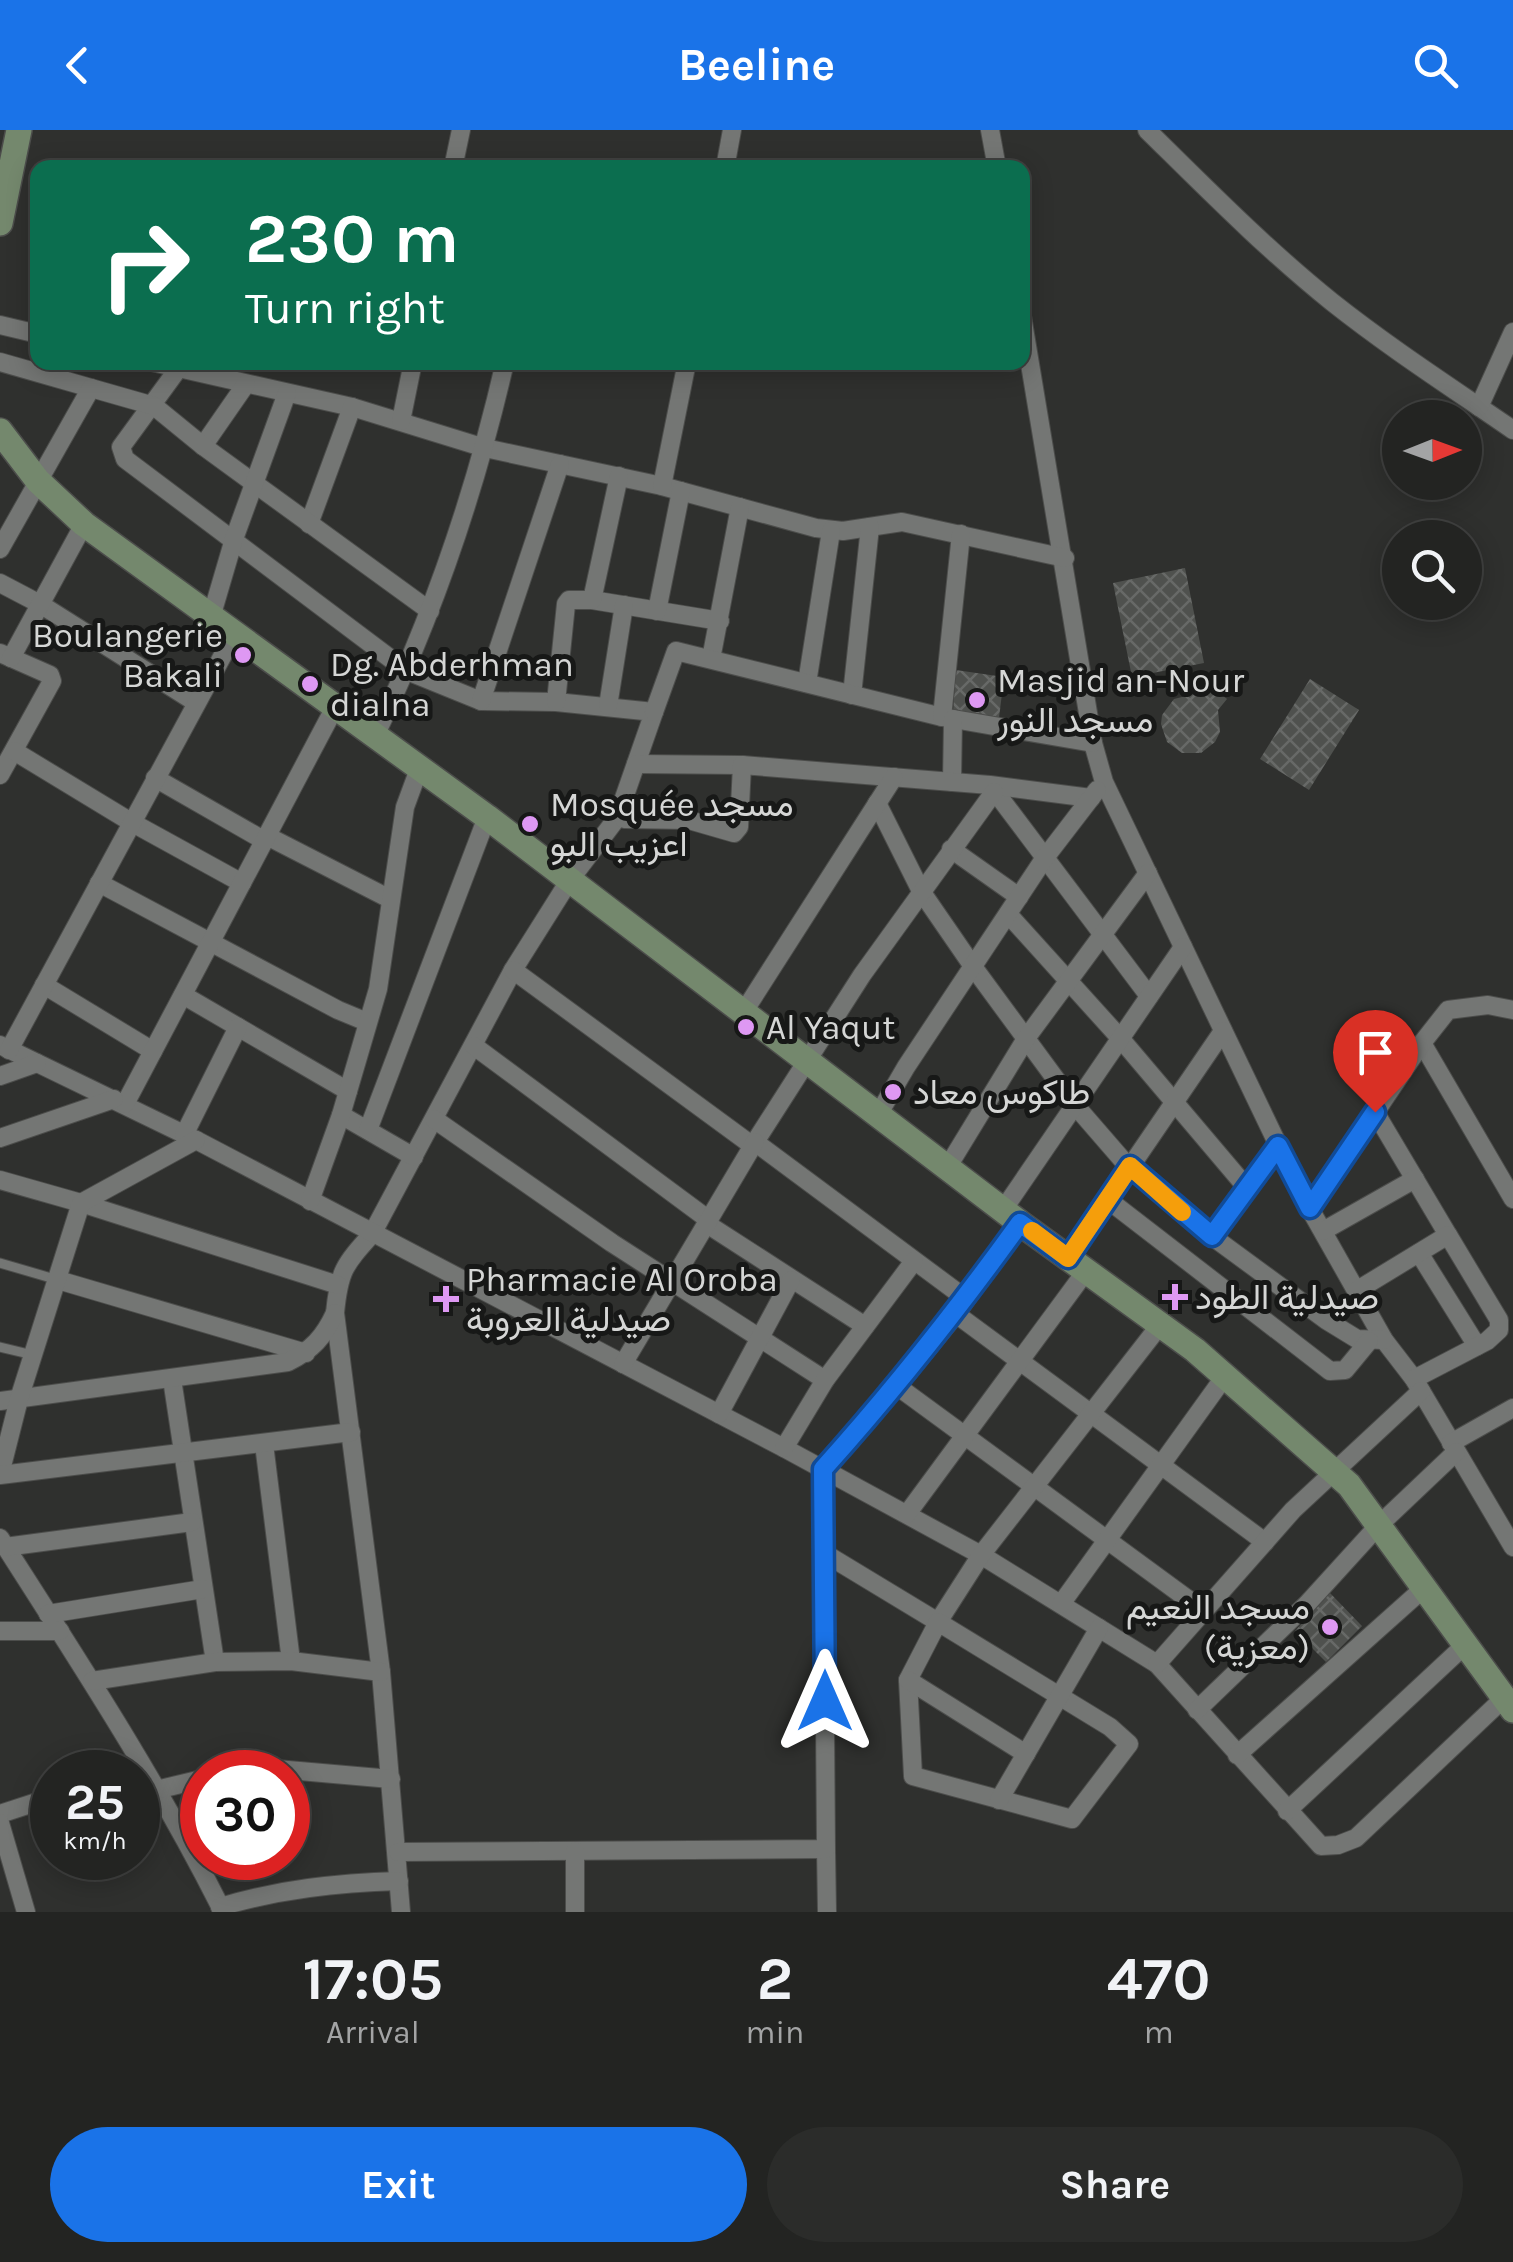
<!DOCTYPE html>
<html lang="en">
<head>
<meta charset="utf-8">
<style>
	:root { --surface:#232422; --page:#2b2c2a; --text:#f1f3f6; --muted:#a3a4a5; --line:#404140; --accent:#1a73e8 }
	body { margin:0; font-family:Karla,Vazirmatn,sans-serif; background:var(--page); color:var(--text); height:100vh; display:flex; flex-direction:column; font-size:38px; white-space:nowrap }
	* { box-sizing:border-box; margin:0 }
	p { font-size:32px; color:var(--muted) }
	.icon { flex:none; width:55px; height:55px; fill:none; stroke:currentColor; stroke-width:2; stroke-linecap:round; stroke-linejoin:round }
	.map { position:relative; height:1782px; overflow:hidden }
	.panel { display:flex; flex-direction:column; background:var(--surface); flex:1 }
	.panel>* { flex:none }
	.guide { position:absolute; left:30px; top:30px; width:1000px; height:210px; border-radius:20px; box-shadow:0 5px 25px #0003,0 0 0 2px var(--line); background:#0b6e4f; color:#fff; overflow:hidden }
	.needle { width:65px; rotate:89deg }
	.buttons { position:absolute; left:1382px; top:270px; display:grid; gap:20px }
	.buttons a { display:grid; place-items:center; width:100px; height:100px; border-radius:50%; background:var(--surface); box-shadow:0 5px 25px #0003,0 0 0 2px var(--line); font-size:50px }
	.speed { position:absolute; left:30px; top:1620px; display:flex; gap:20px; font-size:50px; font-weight:700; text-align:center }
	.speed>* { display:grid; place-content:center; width:130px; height:130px; border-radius:50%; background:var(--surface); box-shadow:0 5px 25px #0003,0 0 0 2px var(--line); line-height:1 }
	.speed small { font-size:25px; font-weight:400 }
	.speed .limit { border:15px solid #d22; background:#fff; color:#111 }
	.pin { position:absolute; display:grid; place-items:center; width:85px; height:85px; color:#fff; margin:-102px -42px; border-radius:50% 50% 50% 0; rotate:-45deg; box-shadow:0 0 10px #0007 }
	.pin .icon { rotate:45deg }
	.me { position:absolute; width:110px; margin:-55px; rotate:0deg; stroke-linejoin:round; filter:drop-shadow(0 0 8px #0008) }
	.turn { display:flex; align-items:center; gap:35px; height:210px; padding:0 50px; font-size:45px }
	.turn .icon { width:130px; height:130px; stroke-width:2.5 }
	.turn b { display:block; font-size:70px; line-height:85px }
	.eta { display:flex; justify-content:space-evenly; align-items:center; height:170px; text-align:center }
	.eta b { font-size:60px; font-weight:700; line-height:70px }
	.primary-button { display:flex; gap:20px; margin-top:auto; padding:20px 50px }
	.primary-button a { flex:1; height:115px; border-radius:60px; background:var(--accent); color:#fff; font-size:40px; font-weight:700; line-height:115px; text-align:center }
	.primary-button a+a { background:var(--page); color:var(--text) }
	header { display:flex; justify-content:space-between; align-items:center; height:130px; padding:0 50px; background:var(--accent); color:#fff; font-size:45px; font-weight:700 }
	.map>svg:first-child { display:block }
	.building { fill:url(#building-cross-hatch) }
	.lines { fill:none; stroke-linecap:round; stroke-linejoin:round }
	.service-casing { stroke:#4c4d4b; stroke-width:11 }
	.minor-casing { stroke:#4c4d4b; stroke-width:20 }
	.secondary-casing { stroke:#4c4d4b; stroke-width:28 }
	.service { stroke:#747674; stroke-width:9 }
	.minor { stroke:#747674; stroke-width:18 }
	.secondary { stroke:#74886d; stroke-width:25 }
	.route-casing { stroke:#114b97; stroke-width:25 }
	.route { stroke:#1a73e8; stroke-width:18 }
	.slow { stroke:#f59e0b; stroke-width:18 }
	.poi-dot { fill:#de98f3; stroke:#171817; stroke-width:4 }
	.labels { text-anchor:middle; stroke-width:10; stroke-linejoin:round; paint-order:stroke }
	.poi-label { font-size:35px; fill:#d5d6d5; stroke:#171817; text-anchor:start }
</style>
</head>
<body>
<header><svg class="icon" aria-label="back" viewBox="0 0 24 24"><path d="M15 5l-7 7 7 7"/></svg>Beeline<svg class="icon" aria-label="search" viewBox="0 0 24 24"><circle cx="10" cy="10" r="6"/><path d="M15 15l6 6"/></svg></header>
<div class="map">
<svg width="1513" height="1782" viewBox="0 0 1513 1782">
	<defs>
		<pattern id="building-cross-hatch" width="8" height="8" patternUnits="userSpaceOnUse" patternTransform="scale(2.5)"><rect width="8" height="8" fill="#4f514e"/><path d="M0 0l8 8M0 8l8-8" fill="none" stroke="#676967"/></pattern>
	</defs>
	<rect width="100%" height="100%" fill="#2f302e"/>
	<g class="building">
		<path d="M1185,438l19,95 -72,14 -19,-94z"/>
		<path d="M956,540l48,7 -5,41 -46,-7z"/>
		<path d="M1310,549l49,31 -50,80 -49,-31z"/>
		<path d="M1204,551l23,18 -9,11 2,22 -5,10 -14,11h-19l-15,-11 -6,-18 1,-9 12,-16 20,-5z"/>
		<path d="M1330,1463l32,33 -36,36 -31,-31z"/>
	</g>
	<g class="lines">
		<g class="service-casing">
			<g id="service">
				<path d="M0,1133l58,17"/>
				<path d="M0,1217l33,8"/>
			</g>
		</g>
		<g class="minor-casing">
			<g id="minor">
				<path d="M990,0l7,38"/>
				<path d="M1147,0c60,59 119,119 185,172 58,46 120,86 181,128"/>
				<path d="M453,38l8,-38"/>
				<path d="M725,38l7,-38"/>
				<path d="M1022,186l71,427 11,39 198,413 82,145 30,39 99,168"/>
				<path d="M0,195l38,9"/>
				<path d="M0,232l91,26"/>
				<path d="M152,232l200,45 133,41 177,38 154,42 27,3 59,-9 163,36"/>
				<path d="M178,239l-57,78 4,12 282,212 74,30 75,1 98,10 -37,106 -48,63 -56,89 -141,264c-28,31 -33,37 -37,79l46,359 20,240"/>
				<path d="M1479,277l34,-75"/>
				<path d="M401,291l12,-59"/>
				<path d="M203,316l43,-62"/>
				<path d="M662,356l25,-124"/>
				<path d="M309,394l43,-117"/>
				<path d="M0,419l91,-161 63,18 49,40 227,165"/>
				<path d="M0,453l40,21 155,98"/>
				<path d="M592,470l128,21"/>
				<path d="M657,481l24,-120"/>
				<path d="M212,484l22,-75 53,-146"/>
				<path d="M0,523l50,22 2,6 -52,94"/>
				<path d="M11,528l73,-134"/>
				<path d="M711,529l29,-152"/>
				<path d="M807,553l24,-152"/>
				<path d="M852,565l18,-168"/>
				<path d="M481,571l79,-237"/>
				<path d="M556,572l10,-98 3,-4h23l27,-124"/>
				<path d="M608,576l16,-101"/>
				<path d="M654,582l22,-61 266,66 151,26"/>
				<path d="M942,587l19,-183"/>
				<path d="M375,606c58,-120 100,-243 130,-374"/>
				<path d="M14,621l117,71 111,61"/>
				<path d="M636,634l106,1"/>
				<path d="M155,648l110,63"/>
				<path d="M952,652l1,-63"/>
				<path d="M991,656l158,210"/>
				<path d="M877,673l44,88 53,77 100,136 52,60 76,65 124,91 31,19 27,1"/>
				<path d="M624,689l65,1 45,13 5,-6 3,-62 248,20 101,13"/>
				<path d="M267,706l123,63"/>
				<path d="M951,719l68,48"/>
				<path d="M99,753l239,127 29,12"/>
				<path d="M1008,784l112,124 127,150"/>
				<path d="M513,840l240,176"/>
				<path d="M44,855l109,66"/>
				<path d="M183,865l165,96"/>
				<path d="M743,883l151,-236"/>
				<path d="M1422,913l91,156"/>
				<path d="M0,915l196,95 588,308 197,107 176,109 164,182 17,-1 18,-7 147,-139"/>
				<path d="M474,916l235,174"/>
				<path d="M9,920l227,-419"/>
				<path d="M0,946l37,-13"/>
				<path d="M125,974l210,-397"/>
				<path d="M1375,982l73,123"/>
				<path d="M341,985l73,42"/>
				<path d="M878,985l28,-48 138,-208 53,-69"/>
				<path d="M434,989l178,124 213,137"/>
				<path d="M368,1000l119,-313"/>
				<path d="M184,1005l54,-108"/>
				<path d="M0,1008l114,-39"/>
				<path d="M947,1038l80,-131 121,-164"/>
				<path d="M0,1050l81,23 257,82"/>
				<path d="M1107,1069l223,172 15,-1 24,-29"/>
				<path d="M310,1071l31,-86 37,-126 27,-182 14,-38"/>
				<path d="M1310,1079l112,-166 26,-33 40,-5 25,5"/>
				<path d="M1003,1080l180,-263"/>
				<path d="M707,1094l158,102"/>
				<path d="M1323,1101l92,-52"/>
				<path d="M1212,1106l66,-90"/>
				<path d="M1419,1123l58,93"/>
				<path d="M1068,1128l155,-227"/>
				<path d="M58,1150l248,73"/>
				<path d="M1356,1161l92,-56 51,85v10l-12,11 -73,38"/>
				<path d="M965,1168l-210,-156 107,-167 132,-183"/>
				<path d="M956,1184l309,228"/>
				<path d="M623,1234l132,-222"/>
				<path d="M172,1249l43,283"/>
				<path d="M897,1256l307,225"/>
				<path d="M0,1271l288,-39c24,-12 36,-25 47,-49"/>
				<path d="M719,1284l72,-134"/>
				<path d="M1451,1313l62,-35"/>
				<path d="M264,1314l27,217"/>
				<path d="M784,1318l41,-68 89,-119"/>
				<path d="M0,1344l19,-75 62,-196 115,-63"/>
				<path d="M0,1345l351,-43"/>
				<path d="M907,1384l179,-243"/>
				<path d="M0,1408c78,122 158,244 223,374"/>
				<path d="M5,1417l187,-25"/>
				<path d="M824,1423l114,69 43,-67 179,-230"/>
				<path d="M1061,1474l164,-228"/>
				<path d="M48,1484l155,-25"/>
				<path d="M938,1492l172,105 19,17 -57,75 -159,-43 -5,-96z"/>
				<path d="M0,1501h60"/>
				<path d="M1157,1534l136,-154 128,-119"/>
				<path d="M908,1550l118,74"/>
				<path d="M92,1551l123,-19 76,-1 90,11"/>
				<path d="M1197,1580l110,-106 71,-78 78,-74"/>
				<path d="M1237,1625l187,-167"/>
				<path d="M230,1642l35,-4 126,11"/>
				<path d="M156,1660l46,-11"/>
				<path d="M999,1670l100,-172"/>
				<path d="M1287,1681l178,-166"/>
				<path d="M0,1684l52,-17"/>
				<path d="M0,1693l26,89"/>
				<path d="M826,1719l1,63"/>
				<path d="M398,1722l428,-3 -3,-380 74,-83 59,-72 64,-91"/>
				<path d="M220,1777c59,-18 118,-24 179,-26"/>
				<path d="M575,1782v-61"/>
			</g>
		</g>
		<g class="secondary-casing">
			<g id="secondary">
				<path d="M0,93l19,-93"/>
				<path d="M0,301l38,50 46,43 403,293 533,406 175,127 154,135 164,225"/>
			</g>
		</g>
		<use href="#service" class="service"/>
		<use href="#minor" class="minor"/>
		<use href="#secondary" class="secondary"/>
	</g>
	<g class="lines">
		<g class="route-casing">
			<path id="route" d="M825,1571l-2,-232c71,-79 135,-160 197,-246l48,35 62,-92 82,70 66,-90 32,62 65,-96"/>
		</g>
		<use href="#route" class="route"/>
		<path class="slow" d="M1032,1101l36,27 62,-92 52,46"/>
	</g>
	<g class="poi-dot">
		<circle cx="243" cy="525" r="10"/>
		<circle cx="310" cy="554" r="10"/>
		<circle cx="977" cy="570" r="10"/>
		<circle cx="530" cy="694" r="10"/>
		<circle cx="746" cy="897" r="10"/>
		<circle cx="893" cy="962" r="10"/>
		<path d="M1170 1152h10v10h10v10h-10v10h-10v-10h-10v-10h10z"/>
		<path d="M441 1154h10v10h10v10h-10v10h-10v-10h-10v-10h10z"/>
		<circle cx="1330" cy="1497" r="10"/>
	</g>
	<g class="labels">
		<g class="poi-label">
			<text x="223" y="517" text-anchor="end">Boulangerie<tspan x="223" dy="40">Bakali</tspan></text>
			<text x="330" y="546">Dg. Abderhman<tspan x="330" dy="40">dialna</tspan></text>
			<text x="997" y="562">Masjid an-Nour<tspan x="997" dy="40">مسجد النور</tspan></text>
			<text x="550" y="686">Mosquée مسجد<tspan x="550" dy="40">اعزيب البو</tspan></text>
			<text x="766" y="909">Al Yaqut</text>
			<text x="913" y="974">طاكوس معاد</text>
			<text x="466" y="1161">Pharmacie Al Oroba<tspan x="466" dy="40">صيدلية العروبة</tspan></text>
			<text x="1195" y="1179">صيدلية الطود</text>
			<text x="1310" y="1489" text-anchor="end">مسجد النعيم<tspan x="1310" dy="40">(معزية)</tspan></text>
		</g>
	</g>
</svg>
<div class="buttons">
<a><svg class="needle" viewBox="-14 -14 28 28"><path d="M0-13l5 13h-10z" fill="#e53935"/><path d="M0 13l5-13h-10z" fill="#a3a4a5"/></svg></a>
<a><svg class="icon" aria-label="search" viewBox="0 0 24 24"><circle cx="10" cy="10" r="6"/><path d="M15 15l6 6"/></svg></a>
</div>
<div class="speed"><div>25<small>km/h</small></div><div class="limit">30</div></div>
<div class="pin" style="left:1375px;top:982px;background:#d93025"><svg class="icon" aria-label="arrive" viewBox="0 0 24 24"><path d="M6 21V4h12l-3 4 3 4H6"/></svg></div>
<svg class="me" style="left:825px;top:1571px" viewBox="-20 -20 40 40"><path d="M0-17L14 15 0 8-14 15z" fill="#1a73e8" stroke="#fff" stroke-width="4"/></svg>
<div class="guide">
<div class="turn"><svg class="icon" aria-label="right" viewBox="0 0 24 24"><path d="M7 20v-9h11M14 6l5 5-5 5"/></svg><div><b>230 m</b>Turn right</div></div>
</div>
</div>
<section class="panel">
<div class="eta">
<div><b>17:05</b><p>Arrival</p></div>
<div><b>2</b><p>min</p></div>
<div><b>470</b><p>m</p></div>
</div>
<div class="primary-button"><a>Exit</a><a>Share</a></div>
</section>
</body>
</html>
